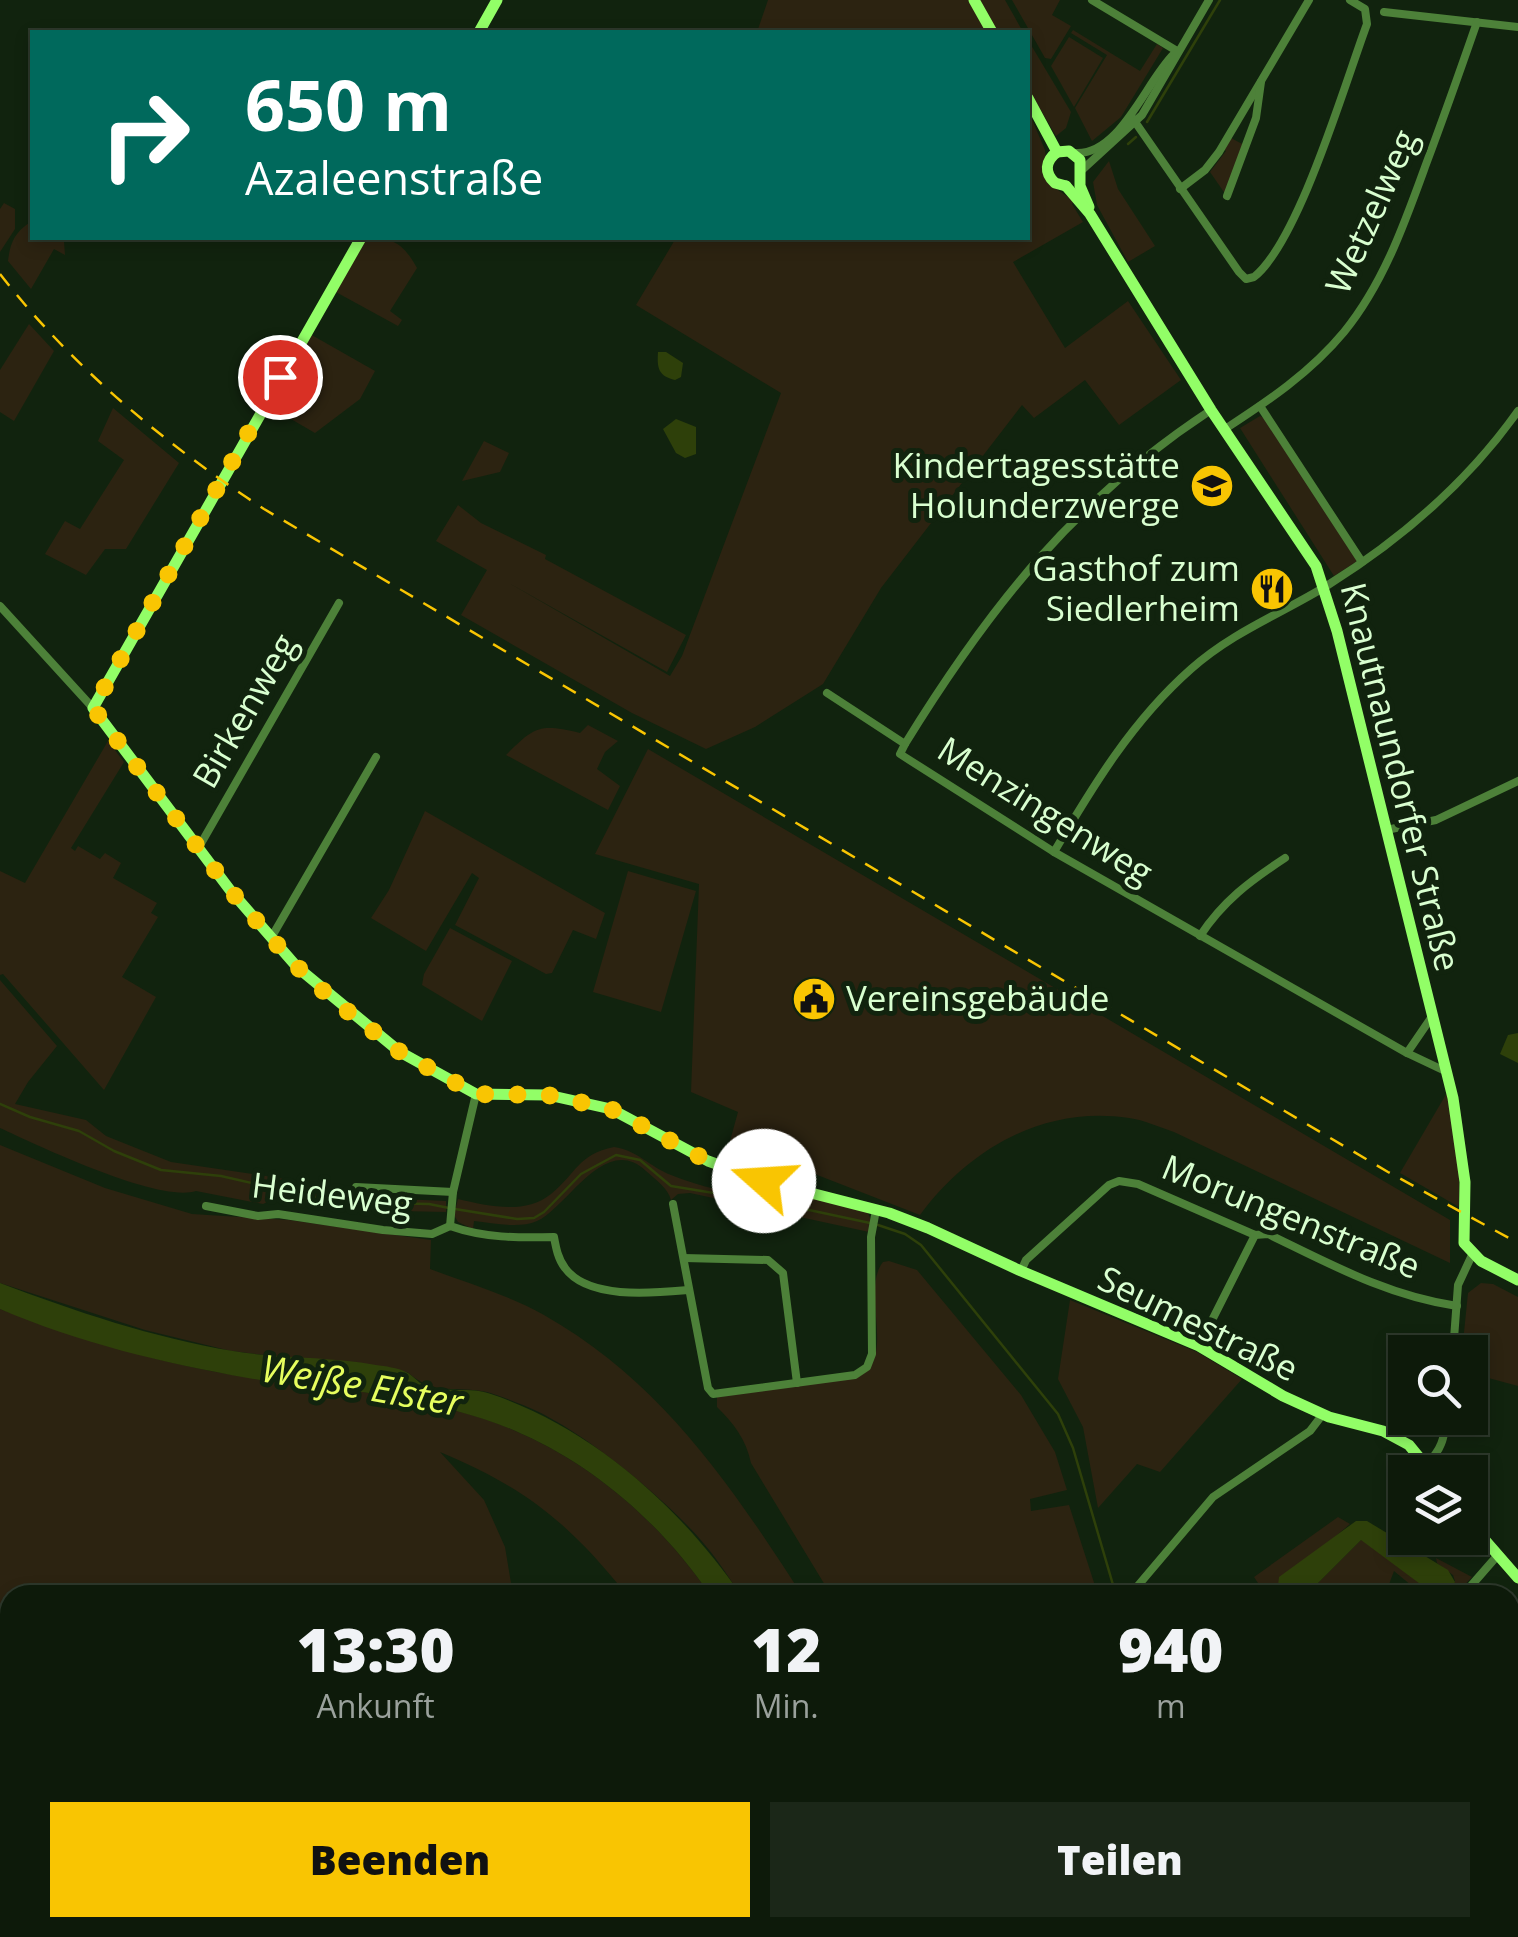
<!DOCTYPE html>
<html lang="de">
<head>
<meta charset="utf-8">
<style>
	:root { --surface:#0d1a0a; --page:#1b2718; --text:#f1f3f6; --muted:#9aa19c; --line:#2d382b; --accent:#f9c502 }
	body { margin:0; font-family:"Open Sans",sans-serif; background:var(--page); color:var(--text); height:100vh; display:flex; flex-direction:column; font-size:38px; white-space:nowrap }
	* { box-sizing:border-box; margin:0 }
	p { font-size:32px; color:var(--muted) }
	.icon { flex:none; width:55px; height:55px; fill:none; stroke:currentColor; stroke-width:2; stroke-linecap:round; stroke-linejoin:round }
	.map { position:relative; flex:1; overflow:hidden }
	.drawer { position:absolute; left:0px; top:1585px; width:1520px; height:352px; display:flex; flex-direction:column; background:var(--surface); border-radius:30px 30px 0 0; box-shadow:0 5px 15px #0003,0 0 0 2px var(--line) }
	.drawer>* { flex:none }
	.banner { position:absolute; left:30px; top:30px; width:1000px; height:210px; border-radius:0px; box-shadow:0 5px 15px #0003,0 0 0 2px var(--line); background:#00695c; color:#fff; overflow:hidden }
	.fabs { position:absolute; left:1388px; top:1335px; display:grid; gap:20px }
	.fabs a { display:grid; place-items:center; width:100px; height:100px; border-radius:0px; background:var(--surface); box-shadow:0 5px 15px #0003,0 0 0 2px var(--line); font-size:50px }
	.pin { position:absolute; display:grid; place-items:center; width:85px; height:85px; color:#fff; margin:-42px; border:5px solid #fff; border-radius:50%; box-shadow:0 2px 10px #0007 }
	.me { position:absolute; width:110px; margin:-55px; rotate:289deg; stroke-linejoin:round; filter:drop-shadow(0 0 8px #0008) }
	.turn { display:flex; align-items:center; gap:35px; height:210px; padding:0 50px; font-size:45px }
	.turn .icon { width:130px; height:130px; stroke-width:2.5 }
	.turn b { display:block; font-size:70px; line-height:85px }
	.eta { display:flex; justify-content:space-evenly; align-items:center; height:170px; text-align:center }
	.eta b { font-size:60px; font-weight:800; line-height:70px }
	.action { display:flex; gap:20px; margin-top:auto; padding:20px 50px }
	.action a { flex:1; height:115px; border-radius:0px; background:var(--accent); color:#111; font-size:40px; font-weight:800; line-height:115px; text-align:center }
	.action a+a { background:var(--page); color:var(--text) }
	.map>svg:first-child { display:block }
	.green { fill:#2c2311 }
	.water { fill:#2e400a }
	.lines { fill:none; stroke-linecap:round; stroke-linejoin:round }
	.stream { stroke:#2e400a; stroke-width:2.5 }
	.street { stroke:#4d8139; stroke-width:8 }
	.secondary { stroke:#92fe67; stroke-width:11 }
	.rail { stroke:#f9c502; stroke-width:2.5; stroke-dasharray:15 12; stroke-linecap:butt }
	.route { stroke:#f9c502; stroke-width:18; stroke-dasharray:0 32.4 }
	.labels { text-anchor:middle; stroke-width:10; stroke-linejoin:round; paint-order:stroke }
	.street-label { font-size:35px; fill:#d9ffd0; stroke:#11230e }
	.poi-label { font-size:35px; fill:#d9ffd0; stroke:#11230e; text-anchor:end }
	.water-label { font-size:38px; font-style:italic; fill:#e6fe5e; stroke:#11230e }
</style>
</head>
<body>
<div class="map">
<svg width="1518" height="1937" viewBox="0 0 1518 1937">
	<rect width="100%" height="100%" fill="#11230e"/>
	<g class="green">
		<path d="M768,0h202l17,32h-230z"/>
		<path d="M979,0h26l18,32h-26z"/>
		<path d="M1012,0h48l-8,15 19,11 -20,33 -6,-1z"/>
		<path d="M1073,30l67,41 17,-27 6,4 -42,69 -29,24 -17,-33 32,-53 -36,-22z"/>
		<path d="M1069,37l34,21 -29,49 -23,-41z"/>
		<path d="M1028,40l43,72 -5,16 -10,8 -28,-48z"/>
		<path d="M1028,110l17,40 4,34 25,17 -2,3 11,18 -70,40 52,86 63,-47 53,79 -62,45 -34,-45 -51,38 -12,-13 -141,183 -58,96 -68,43 -49,22 -74,-36 -171,-98 26,-45 -51,-29 22,-36 23,18 65,32 -1,4 141,76 -19,37 -165,-93 168,97 12,-20 99,-263 -145,-88 40,-67h352z"/>
		<path d="M1231,138l15,8 -20,49 -16,-23 16,-21 -2,-2z"/>
		<path d="M1109,161l9,28 37,57 -27,16 -31,-57 -4,-23z"/>
		<path d="M4,203l11,6v20l-15,23v-43z"/>
		<path d="M29,223l3,1v14h25l7,3 1,14 -11,-6 -23,40 -23,-28c2,-17 6,-28 21,-38z"/>
		<path d="M365,238c29,0 38,5 52,30l-27,43 12,9 -4,6 -64,-35z"/>
		<path d="M29,324l25,27 -40,70 -14,-9v-42z"/>
		<path d="M310,334l65,37 -15,28 -45,34 -43,-25 1,-8z"/>
		<path d="M113,408l66,55 -53,86h-21l-19,26 -41,-21 20,-33 15,8 44,-69 -26,-19z"/>
		<path d="M1260,416l6,3 90,138v5l-22,14 -94,-148z"/>
		<path d="M484,441l25,12 -9,19 -38,9z"/>
		<path d="M588,725l30,16 -13,11 -8,17 23,17 -12,24 -102,-55c28,-28 33,-32 74,-22z"/>
		<path d="M108,741l16,21 -53,86 4,3 3,-5 22,13 5,-6 16,10 -8,15 44,25 -6,10 7,4 -36,60 34,20 -52,93 -101,-116 -3,1v-104l25,12z"/>
		<path d="M648,749l802,471v43l-276,-131c-15,-5 -30,-12 -45,-14 -85,-13 -160,31 -209,97l-190,-74 8,-29 -47,-20 8,-208 -104,-30z"/>
		<path d="M425,811l180,102 -9,26 -23,-9 -21,43 -6,1 -91,-49 24,-47 -7,-5 -46,78 -55,-33 18,-28z"/>
		<path d="M628,871l68,20 -35,121 -68,-20z"/>
		<path d="M450,928l62,33 -30,60 -60,-36 2,-11z"/>
		<path d="M0,980l57,66 -29,36 -13,22 71,16 20,16 65,26 109,16 53,18 113,5v11l-93,-2 -79,-11 -11,5 -67,-13c-38,12 -157,-45 -196,-63z"/>
		<path d="M1448,1091l11,63v53l-59,-34z"/>
		<path d="M0,1145l105,43 87,26 97,6 142,20 -1,29c38,14 78,26 114,46 118,67 186,169 258,280h-61c-12,-17 -23,-35 -36,-50 -37,-45 -127,-119 -182,-140 -12,-4 -24,-10 -36,-13 -32,-7 -51,5 -80,-20l-176,-21 -86,-21 -145,-47z"/>
		<path d="M614,1147c23,3 36,20 57,28 32,13 67,20 101,23l3,-8 92,21 4,9 -2,12 -179,-39 -12,1 -7,6c-3,-12 -15,-20 -25,-29 -41,-39 -79,37 -109,50 -18,8 -44,2 -63,0l-1,8 -15,-7 -4,-7 4,-16c30,7 67,16 93,-5 25,-20 27,-40 63,-47z"/>
		<path d="M889,1261l28,9 104,125 34,57 12,38 -37,9 1,12 38,-6 29,90h-267l-80,-132c-5,-24 -17,-39 -34,-56v-10l139,-19c43,-19 3,-85 27,-116z"/>
		<path d="M1481,1283l12,1 25,13v89l-48,-13v-21h-8l6,-59z"/>
		<path d="M1070,1300l127,52 45,27 -82,93 -23,-8 -39,44 -15,-81 -25,-48z"/>
		<path d="M0,1309c69,25 138,48 211,62 62,12 126,15 188,27 40,8 86,18 123,36 75,33 143,94 188,161h-83c-59,-73 -101,-107 -187,-143l44,48 21,47 8,48h-503v333h171l-8,9h-173z"/>
		<path d="M1338,1517l12,7 -74,63 1,8h-11l-12,-18z"/>
		<path d="M1361,1540l5,1 69,54h-12l-29,-24 -9,24h-79z"/>
		<path d="M1436,1558l36,19 -17,18h-8l8,-14 -2,-6 -16,-12z"/>
		<path d="M189,1928h119l-5,9h-122z"/>
		<path d="M331,1928h434l1,9h-409z"/>
		<path d="M771,1928h111l6,9h-117z"/>
		<path d="M912,1928h79l5,9h-79z"/>
		<path d="M1141,1928h260l3,9h-268z"/>
	</g>
	<g class="water">
		<path d="M658,352h8l17,11 -2,14 -6,3c-17,-4 -18,-12 -17,-28z"/>
		<path d="M676,419l20,8v27l-11,4 -9,-5 -13,-24z"/>
		<path d="M1518,1033v30l-18,-9 8,-19z"/>
		<path d="M0,1283c74,28 154,55 233,68 47,8 96,5 143,14 9,1 22,3 30,7 7,3 11,10 18,13 22,9 46,1 67,9 102,34 190,114 250,201h-31c-45,-67 -113,-128 -188,-161 -38,-18 -83,-28 -124,-36 -49,-10 -100,-12 -150,-20 -84,-15 -169,-35 -248,-69z"/>
		<path d="M1356,1521h11l81,49 7,12 -8,13h-12l-74,-55 -55,55h-29l2,-18z"/>
	</g>
	<g class="lines">
		<g class="stream">
			<path d="M1147,122l73,-122"/>
			<path d="M1128,144l8,-7"/>
			<path d="M0,1104l30,13 49,14 35,20 47,19 60,6 114,26 94,2 20,4"/>
			<path d="M455,1209l62,10 17,-1 10,-6 37,-38 35,-19 24,5 31,26 110,18 89,19"/>
			<path d="M878,1225l27,9 16,11 137,169 15,34 43,147"/>
			<path d="M1510,1900l8,-5"/>
			<path d="M1002,1928l4,9"/>
			<path d="M1331,1928l6,9"/>
		</g>
		<g class="street">
			<path d="M1092,0l85,51"/>
			<path d="M1384,12l134,15"/>
			<path d="M1131,116l108,156 7,7 8,-2c45,-36 91,-194 113,-253l-2,-15 -15,-9"/>
			<path d="M1075,153c45,3 71,-72 99,-99"/>
			<path d="M1082,170l60,-55 67,-115"/>
			<path d="M1180,189l25,-19 14,-18 90,-152"/>
			<path d="M1227,196l29,-78 5,-36"/>
			<path d="M1260,406l102,156"/>
			<path d="M1225,429c43,-28 85,-56 119,-97 39,-48 60,-107 81,-165 18,-48 35,-96 52,-145"/>
			<path d="M0,606l93,102"/>
			<path d="M827,693l78,51 -5,10 154,98 353,201 38,18"/>
			<path d="M905,744c85,-138 169,-244 306,-334"/>
			<path d="M1386,830l50,-10 82,-39"/>
			<path d="M199,847l140,-244"/>
			<path d="M1054,852c39,-66 78,-131 137,-183 43,-38 90,-55 137,-84 75,-47 139,-102 190,-174"/>
			<path d="M1200,936c23,-35 50,-55 85,-78"/>
			<path d="M271,938l105,-181"/>
			<path d="M1407,1053l26,-38"/>
			<path d="M356,1187l97,5"/>
			<path d="M673,1204l35,184 5,6 142,-19 12,-8 5,-13 -1,-117 5,-27"/>
			<path d="M206,1206l52,10 20,-2 105,16 49,4 18,-8c34,12 68,12 104,11 2,11 4,22 11,31 23,32 89,25 124,22"/>
			<path d="M450,1226l3,-34 23,-98"/>
			<path d="M684,1258l84,2 15,13 14,110"/>
			<path d="M1021,1271l5,-11 83,-75 10,-4 19,3 117,51 13,-1c62,30 120,62 189,72"/>
			<path d="M1199,1346l56,-111"/>
			<path d="M1453,1352l5,-67 14,-30"/>
			<path d="M1426,1464c16,-13 18,-27 21,-46"/>
			<path d="M1130,1595l83,-98 97,-66 13,-17"/>
			<path d="M1463,1595l34,-39"/>
			<path d="M1510,1837h8"/>
			<path d="M1452,1928l1,9"/>
		</g>
		<g class="secondary">
			<path d="M974,0l18,32"/>
			<path d="M479,32l18,-32"/>
			<path d="M1028,98l29,54"/>
			<path d="M1057,152l12,-1 11,9v26l9,21"/>
			<path d="M1057,152c-12,9 -13,21 -2,31l11,3"/>
			<path d="M1066,186l24,28 121,196 105,156 21,65 116,467 12,84 -1,61 17,18 37,19"/>
			<path d="M361,238l-268,470 137,182 67,77 103,85 76,42 72,1 63,14 97,52 56,20 125,32 39,15 93,43 178,75 84,50 46,21 54,14 26,14 22,27"/>
			<path d="M1470,1523l48,55"/>
		</g>
		<path class="rail" d="M0,274c73,94 165,170 264,235l1124,663 130,71"/>
	</g>
	<g class="lines">
		<path class="route" d="M280,377l-187,331 137,182 63,73 40,37 67,52 76,42 72,1 63,14 97,52 56,20"/>
	</g>
	<defs>
		<g id="school-disc" transform="scale(2.25)"><circle r="9.5" fill="#f9c502" stroke="#11230e"/><path d="M0-5L7-2L0 1L-7-2ZM-4 1L0 2.5L4 1V4Q0 6-4 4Z" fill="#111"/></g>
		<g id="restaurant-disc" transform="scale(2.25)"><circle r="9.5" fill="#f9c502" stroke="#11230e"/><path d="M-5-6h1v4h1v-4h1v4h1v-4h1v5L-1.5 .5V6h-2V.5L-5-1ZM5-6V6H3V1.5H1.5Q1.5-4 5-6Z" fill="#111"/></g>
		<g id="civic-disc" transform="scale(2.25)"><circle r="9.5" fill="#f9c502" stroke="#11230e"/><path d="M-.6-6.5H3V-4.5H.6V-3L4-1V1h2V6H-6V1h2V-1L-.6-3ZM-1.2 2.5V6h2.4V2.5Z" fill="#111"/></g>
	</defs>
	<g fill-rule="evenodd">
		<use href="#school-disc" x="1212" y="486"/>
		<use href="#restaurant-disc" x="1272" y="589"/>
		<use href="#civic-disc" x="814" y="999"/>
	</g>
	<g class="labels">
		<g class="street-label">
			<text transform="translate(1372 212) rotate(-66)" y="12">Wetzelweg</text>
			<text transform="translate(245 711) rotate(-60)" y="12">Birkenweg</text>
			<text transform="translate(1400 777) rotate(76)" y="12">Knautnaundorfer Straße</text>
			<text transform="translate(1045 811) rotate(32)" y="12">Menzingenweg</text>
			<text transform="translate(332 1195) rotate(7)" y="12">Heideweg</text>
			<text transform="translate(1291 1217) rotate(22)" y="12">Morungenstraße</text>
			<text transform="translate(1198 1324) rotate(26)" y="12">Seumestraße</text>
		</g>
		<g class="poi-label">
			<text x="1180" y="478">Kindertagesstätte<tspan x="1180" dy="40">Holunderzwerge</tspan></text>
			<text x="1240" y="581">Gasthof zum<tspan x="1240" dy="40">Siedlerheim</tspan></text>
			<text x="846" y="1011" text-anchor="start">Vereinsgebäude</text>
		</g>
		<g class="water-label">
			<text transform="translate(362 1386) rotate(10)" y="13">Weiße Elster</text>
		</g>
	</g>
</svg>
<div class="fabs">
<a><svg class="icon" aria-label="search" viewBox="0 0 24 24"><circle cx="10" cy="10" r="6"/><path d="M15 15l6 6"/></svg></a>
<a><svg class="icon" aria-label="layers" viewBox="0 0 24 24"><path d="M12 4l9 5-9 5-9-5zM3 14l9 5 9-5"/></svg></a>
</div>
<div class="pin" style="left:280px;top:377px;background:#d93025"><svg class="icon" aria-label="arrive" viewBox="0 0 24 24"><path d="M6 21V4h12l-3 4 3 4H6"/></svg></div>
<svg class="me" style="left:764px;top:1181px" viewBox="-20 -20 40 40"><circle r="19" fill="#fff"/><path d="M0-13L10 11 0 6-10 11z" fill="#f9c502"/></svg>
<div class="banner">
<div class="turn"><svg class="icon" aria-label="right" viewBox="0 0 24 24"><path d="M7 20v-9h11M14 6l5 5-5 5"/></svg><div><b>650 m</b>Azaleenstraße</div></div>
</div>
<section class="drawer">
<div class="eta">
<div><b>13:30</b><p>Ankunft</p></div>
<div><b>12</b><p>Min.</p></div>
<div><b>940</b><p>m</p></div>
</div>
<div class="action"><a>Beenden</a><a>Teilen</a></div>
</section>
</div>
</body>
</html>
